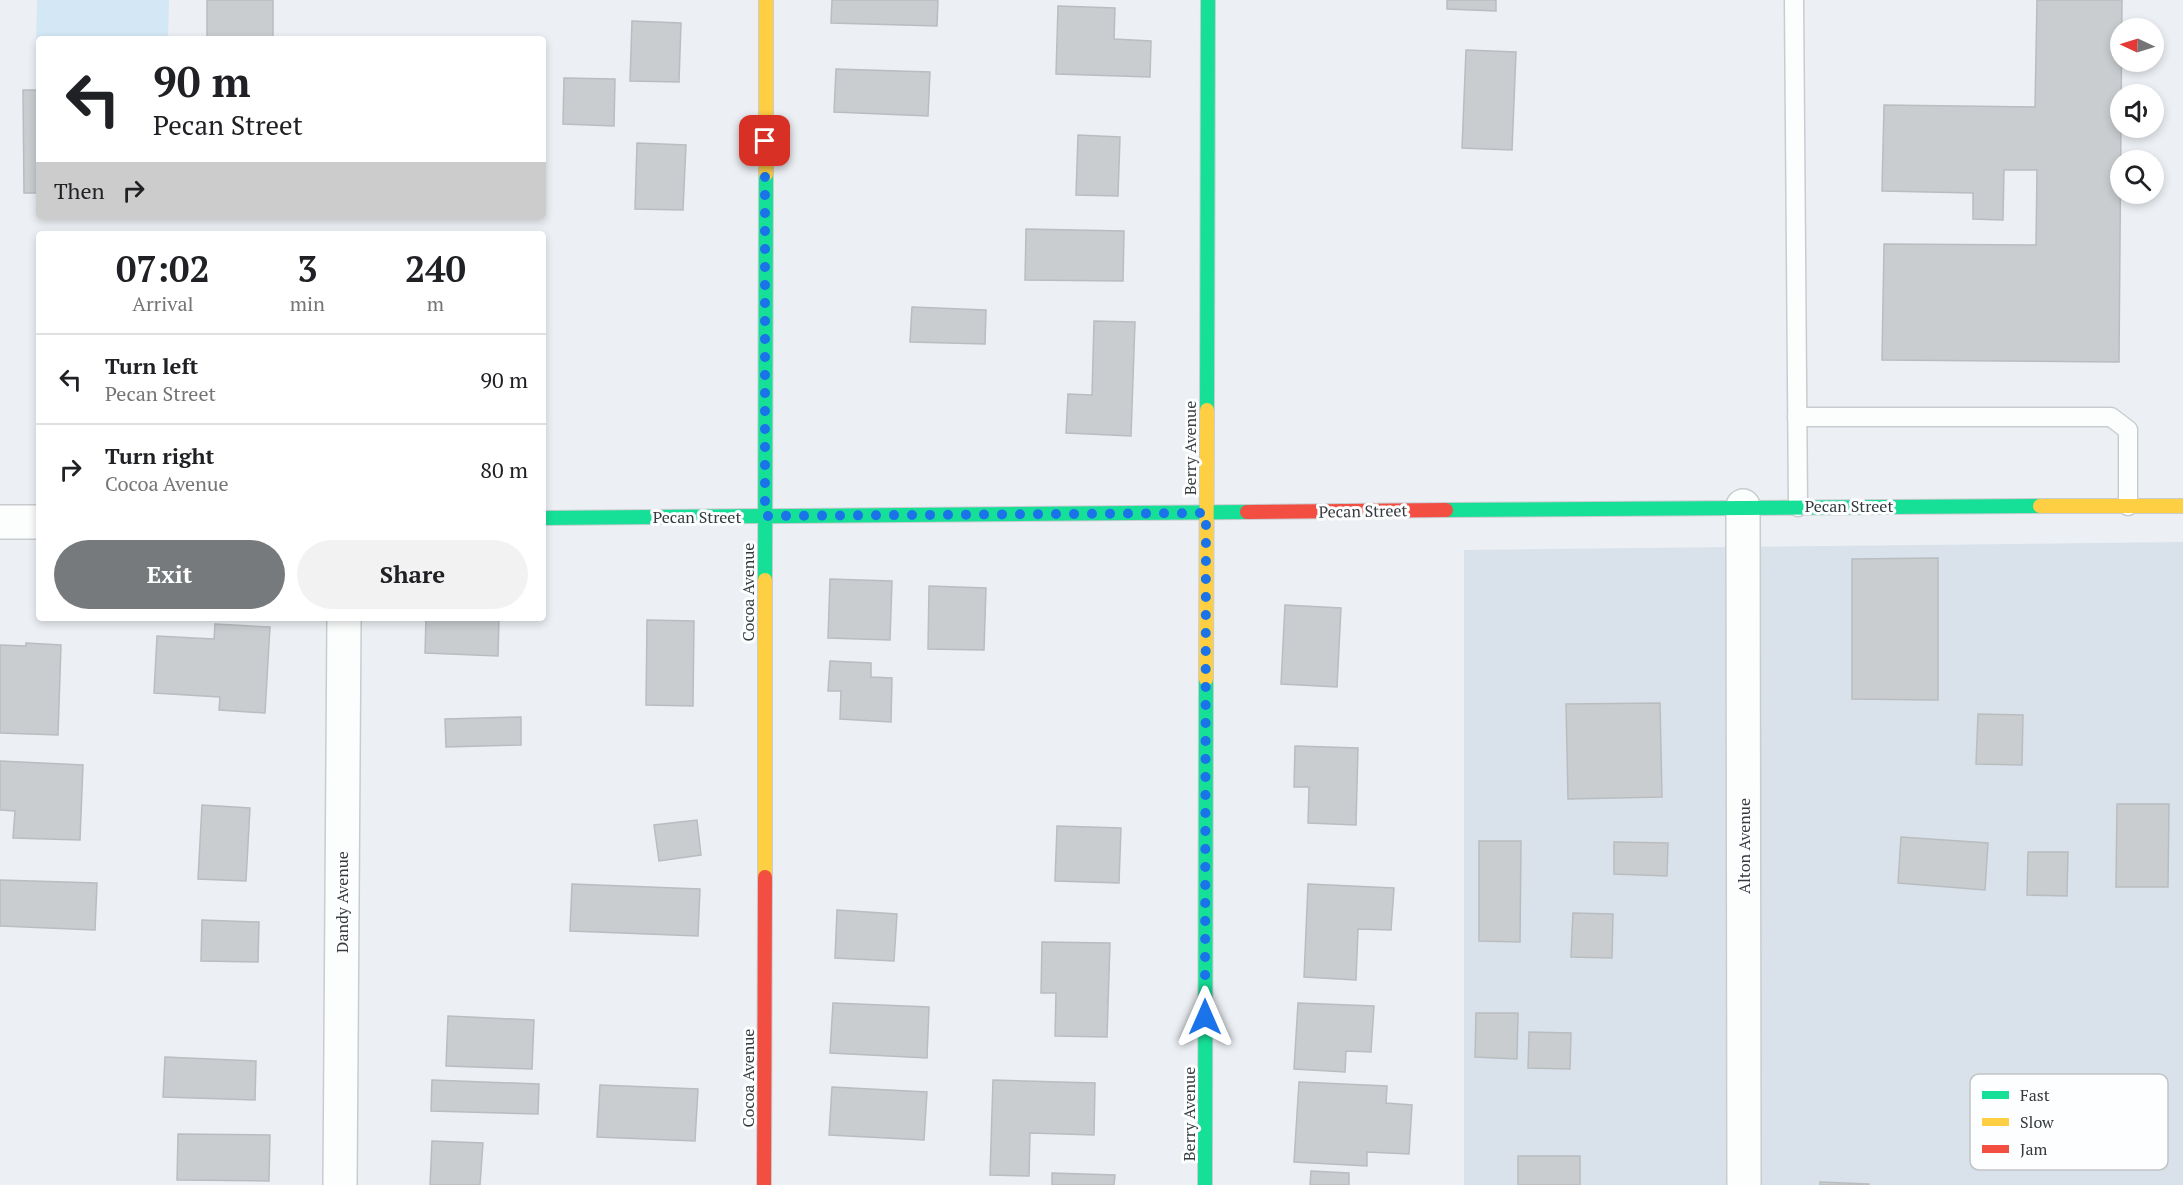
<!DOCTYPE html>
<html lang="en">
<head>
<meta charset="utf-8">
<style>
	:root { --surface:#fff; --page:#f2f2f2; --text:#202124; --muted:#757577; --line:#e0e0e0; --accent:#767a7d }
	body { margin:0; font-family:"PT Serif",serif; background:var(--page); color:var(--text); height:100vh; display:flex; flex-direction:column; font-size:22px; white-space:nowrap }
	* { box-sizing:border-box; margin:0 }
	p { font-size:20px; color:var(--muted) }
	.icon { flex:none; width:33px; height:33px; fill:none; stroke:currentColor; stroke-width:2; stroke-linecap:round; stroke-linejoin:round }
	.map { position:relative; flex:1; overflow:hidden }
	.drawer { position:absolute; left:36px; top:231px; width:510px; height:390px; display:flex; flex-direction:column; background:var(--surface); border-radius:6px; box-shadow:0 3px 9px #0003 }
	.drawer>* { flex:none }
	.hud { position:absolute; left:36px; top:36px; width:510px; height:183px; border-radius:6px; box-shadow:0 3px 9px #0003; background:#fff; color:var(--text); overflow:hidden }
	.needle { width:39px; rotate:274deg }
	.tools { position:absolute; left:2110px; top:18px; display:grid; gap:12px }
	.tools a { display:grid; place-items:center; width:54px; height:54px; border-radius:50%; background:var(--surface); box-shadow:0 3px 9px #0003; font-size:30px }
	.pin { position:absolute; display:grid; place-items:center; width:51px; height:51px; color:#fff; margin:-26px; border-radius:12px; box-shadow:0 3px 9px #0006 }
	.me { position:absolute; width:66px; margin:-33px; rotate:0deg; stroke-linejoin:round; filter:drop-shadow(0 0 4px #0008) }
	.turn { display:flex; align-items:center; gap:21px; height:126px; padding:0 18px; font-size:27px }
	.turn .icon { width:78px; height:78px; stroke-width:2.5 }
	.turn b { display:block; font-size:42px; line-height:51px }
	.then { display:flex; align-items:center; height:57px; padding:0 18px; background:#0003; gap:12px; font-size:22px }
	.eta { display:flex; justify-content:space-evenly; align-items:center; height:102px; text-align:center }
	.eta b { font-size:36px; font-weight:800; line-height:42px }
	.primary-button { display:flex; gap:12px; margin-top:auto; padding:12px 18px }
	.primary-button a { flex:1; height:69px; border-radius:36px; background:var(--accent); color:#fff; font-size:24px; font-weight:800; line-height:69px; text-align:center }
	.primary-button a+a { background:var(--page); color:var(--text) }
	ul { padding:0; list-style:none }
	li { display:flex; align-items:center; gap:18px; height:90px; padding:0 18px; border-top:2px solid var(--line) }
	li div { flex:1 }
	li b { display:block; font-size:22px }
	li em { font-style:normal }
	.map>svg:first-child { display:block }
	.built { fill:#d9e2ea }
	.green { fill:#d4e7f5 }
	.building { fill:#c9cdd0; stroke:#b9bdc0; stroke-width:1.5 }
	.lines { fill:none; stroke-linecap:round; stroke-linejoin:round }
	.lane-casing { stroke:#c9cccf; stroke-width:21 }
	.street-casing { stroke:#c9cccf; stroke-width:36 }
	.fast-casing { stroke:#c9cccf; stroke-width:16 }
	.slow-casing { stroke:#c9cccf; stroke-width:16 }
	.jam-casing { stroke:#c9cccf; stroke-width:16 }
	.lane { stroke:#fcfdfd; stroke-width:18 }
	.street { stroke:#fcfdfd; stroke-width:33 }
	.fast { stroke:#16e098; stroke-width:14 }
	.slow { stroke:#ffcf43; stroke-width:14 }
	.jam { stroke:#f24e42; stroke-width:14 }
	.route { stroke:#1a73e8; stroke-width:10; stroke-dasharray:0 18 }
	.labels { text-anchor:middle; stroke-width:6; stroke-linejoin:round; paint-order:stroke }
	.street-label { font-size:16px; fill:#373a3d; stroke:#fcfeff }
	.key { fill:#fcfeff; stroke:#c1c3c5; stroke-width:1.5 }
	.key-label { font-size:16px; fill:#373a3d }
</style>
</head>
<body>
<div class="map">
<svg width="2183" height="1185" viewBox="0 0 2183 1185">
	<rect width="100%" height="100%" fill="#ecf0f4"/>
	<path class="built" d="M2183,542v643h-719v-635z"/>
	<path class="green" d="M37,0h132l-1,39h-129v3h-3z"/>
	<g class="building">
		<rect x="207" y="0" width="66" height="39"/>
		<path d="M832,0h106l-1,26 -106,-3z"/>
		<path d="M1447,0h49v11l-49,-2z"/>
		<path d="M2037,0h85l-3,362 -237,-2 2,-116 152,1 1,-75h-33l-1,50 -30,-1v-26l-91,-2 2,-86 151,2z"/>
		<path d="M1058,6l57,2 -1,31 37,2 -1,36 -94,-3z"/>
		<path d="M632,21l49,2 -2,59 -49,-1z"/>
		<path d="M1466,50l50,2 -4,98 -50,-2z"/>
		<path d="M836,69l94,3 -2,44 -94,-4z"/>
		<path d="M564,78l51,1 -1,47 -51,-2z"/>
		<path d="M23,90h16v103h-15z"/>
		<path d="M1078,135l42,2 -2,59 -42,-1z"/>
		<path d="M637,143l49,2 -3,65 -48,-1z"/>
		<path d="M1026,229l98,2 -1,50 -98,-1z"/>
		<path d="M912,307l74,3 -1,34 -75,-2z"/>
		<path d="M1094,321l41,1 -4,114 -65,-3 2,-39 24,1z"/>
		<path d="M1938,558v142l-86,-1v-140z"/>
		<path d="M830,579l62,2 -2,59 -62,-2z"/>
		<path d="M929,586l57,2 -2,62 -56,-1z"/>
		<path d="M1285,605l56,3 -4,79 -56,-3z"/>
		<path d="M426,618h73l-1,38 -73,-3z"/>
		<path d="M647,620l47,1 -1,85 -47,-1z"/>
		<path d="M215,624l55,3 -5,86 -46,-3 1,-13 -66,-4 3,-57 57,3z"/>
		<path d="M26,643l35,2 -3,90 -58,-2v-88l26,1z"/>
		<path d="M830,661l41,2v14l21,1 -1,44 -51,-3 1,-28h-13z"/>
		<path d="M1660,703l2,94 -94,2 -2,-95z"/>
		<path d="M1978,714l45,1 -1,50 -46,-1z"/>
		<path d="M521,717v28l-75,2 -1,-28z"/>
		<path d="M1295,746l63,2 -2,77 -48,-2 1,-36h-15z"/>
		<path d="M0,761l83,4 -3,75 -67,-2 2,-27 -15,-1z"/>
		<path d="M2117,804h52l-1,83h-52z"/>
		<path d="M202,805l48,3 -4,73 -48,-2z"/>
		<path d="M697,820l4,35 -42,6 -5,-36z"/>
		<path d="M1057,826l64,2 -2,55 -64,-2z"/>
		<path d="M1901,837l87,6 -3,47 -87,-7z"/>
		<path d="M1479,841h42l-1,101 -41,-1z"/>
		<path d="M1614,842l54,1 -1,33 -53,-2z"/>
		<path d="M2028,852h40l-1,44 -40,-1z"/>
		<path d="M0,880l97,3 -2,47 -95,-4z"/>
		<path d="M572,884l128,5 -2,47 -128,-5z"/>
		<path d="M1308,884l86,4 -3,42 -33,-1 -2,51 -52,-3z"/>
		<path d="M837,910l60,4 -3,47 -59,-3z"/>
		<path d="M1573,913l40,1 -1,44 -41,-1z"/>
		<path d="M202,920l57,2 -1,40 -57,-1z"/>
		<path d="M1042,942l68,1 -3,94 -52,-1 1,-43h-15z"/>
		<path d="M833,1003l96,4 -2,51 -97,-5z"/>
		<path d="M1298,1003l76,3 -3,46 -25,-1 -1,21 -51,-3z"/>
		<path d="M1476,1013h42l-1,46 -42,-2z"/>
		<path d="M448,1016l86,4 -2,49 -86,-3z"/>
		<path d="M1529,1032l42,1 -1,36 -42,-1z"/>
		<path d="M165,1057l91,4 -1,39 -92,-3z"/>
		<path d="M432,1080l107,4 -1,30 -107,-3z"/>
		<path d="M993,1080l102,3 -1,52 -64,-2 -1,43 -39,-1z"/>
		<path d="M1299,1082l88,4 -1,17 26,2 -3,49 -42,-2v14l-73,-4z"/>
		<path d="M600,1085l98,4 -3,52 -98,-4z"/>
		<path d="M832,1087l95,5 -3,48 -95,-5z"/>
		<path d="M178,1134l92,1 -1,46 -92,-1z"/>
		<path d="M432,1141l51,2 -3,42h-50z"/>
		<rect x="1518" y="1156" width="62" height="29"/>
		<path d="M1311,1171l38,2v12h-39z"/>
		<path d="M1052,1173l63,2 -1,10h-62z"/>
		<path d="M1820,1182l49,2v1h-49z"/>
	</g>
	<g class="lines">
		<g class="lane-casing">
			<g id="lane">
				<path d="M1794,0l4,507"/>
				<path d="M1797,417h314l17,13v76"/>
			</g>
		</g>
		<g class="street-casing">
			<g id="street">
				<path d="M1743,506l1,679"/>
				<path d="M0,522h39"/>
				<path d="M340,1185l4,-567"/>
			</g>
		</g>
		<g class="fast-casing">
			<g id="fast">
				<path d="M1207,410l1,-410"/>
				<path d="M1446,510l594,-4"/>
				<path d="M543,518l704,-6"/>
				<path d="M765,580l1,-406"/>
				<path d="M1205,1185l1,-506"/>
			</g>
		</g>
		<g class="slow-casing">
			<g id="slow">
				<path d="M766,174v-174"/>
				<path d="M2040,506h143"/>
				<path d="M1206,679l1,-269"/>
				<path d="M765,877v-297"/>
			</g>
		</g>
		<g class="jam-casing">
			<g id="jam">
				<path d="M1247,512l199,-2"/>
				<path d="M764,1185l1,-308"/>
			</g>
		</g>
		<use href="#lane" class="lane"/>
		<use href="#street" class="street"/>
		<use href="#fast" class="fast"/>
		<use href="#slow" class="slow"/>
		<use href="#jam" class="jam"/>
	</g>
	<g class="lines">
		<path class="route" d="M765,141v375l441,-3 -1,504"/>
	</g>
	<g class="labels">
		<g class="street-label">
			<text transform="translate(1190 448) rotate(-90)" y="6">Berry Avenue</text>
			<text x="1849" y="512">Pecan Street</text>
			<text transform="translate(1363 511) rotate(-1)" y="6">Pecan Street</text>
			<text x="697" y="523">Pecan Street</text>
			<text transform="translate(748 592) rotate(-90)" y="6">Cocoa Avenue</text>
			<text transform="translate(1744 846) rotate(-90)" y="6">Alton Avenue</text>
			<text transform="translate(342 902) rotate(-90)" y="6">Dandy Avenue</text>
			<text transform="translate(748 1078) rotate(-90)" y="6">Cocoa Avenue</text>
			<text transform="translate(1189 1114) rotate(-90)" y="6">Berry Avenue</text>
		</g>
	</g>
	<rect x="1970" y="1074" width="198" height="96" rx="9" class="key"/>
	<rect x="1982" y="1091" width="27" height="8" fill="#16e098"/>
	<rect x="1982" y="1118" width="27" height="8" fill="#ffcf43"/>
	<rect x="1982" y="1145" width="27" height="8" fill="#f24e42"/>
	<g class="key-label">
		<text x="2020" y="1101">Fast</text>
		<text x="2020" y="1128">Slow</text>
		<text x="2020" y="1155">Jam</text>
	</g>
</svg>
<div class="tools">
<a><svg class="needle" viewBox="-14 -14 28 28"><path d="M0-13l5 13h-10z" fill="#e53935"/><path d="M0 13l5-13h-10z" fill="#757577"/></svg></a>
<a><svg class="icon" aria-label="sound" viewBox="0 0 24 24"><path d="M4 9h4l5-4v14l-5-4H4zM17 9q2 3 0 6"/></svg></a>
<a><svg class="icon" aria-label="search" viewBox="0 0 24 24"><circle cx="10" cy="10" r="6"/><path d="M15 15l6 6"/></svg></a>
</div>
<div class="pin" style="left:765px;top:141px;background:#d93025"><svg class="icon" aria-label="arrive" viewBox="0 0 24 24"><path d="M6 21V4h12l-3 4 3 4H6"/></svg></div>
<svg class="me" style="left:1205px;top:1017px" viewBox="-20 -20 40 40"><path d="M0-17L14 15 0 8-14 15z" fill="#1a73e8" stroke="#fff" stroke-width="4"/></svg>
<div class="hud">
<div class="turn"><svg class="icon" aria-label="left" viewBox="0 0 24 24"><path d="M17 20v-9H6M10 6l-5 5 5 5"/></svg><div><b>90 m</b>Pecan Street</div></div>
<div class="then">Then<svg class="icon" aria-label="right" viewBox="0 0 24 24"><path d="M7 20v-9h11M14 6l5 5-5 5"/></svg></div>
</div>
<section class="drawer">
<div class="eta">
<div><b>07:02</b><p>Arrival</p></div>
<div><b>3</b><p>min</p></div>
<div><b>240</b><p>m</p></div>
</div>
<ul>
<li><svg class="icon" aria-label="left" viewBox="0 0 24 24"><path d="M17 20v-9H6M10 6l-5 5 5 5"/></svg><div><b>Turn left</b><p>Pecan Street</p></div><em>90 m</em></li>
<li><svg class="icon" aria-label="right" viewBox="0 0 24 24"><path d="M7 20v-9h11M14 6l5 5-5 5"/></svg><div><b>Turn right</b><p>Cocoa Avenue</p></div><em>80 m</em></li>
</ul>
<div class="primary-button"><a>Exit</a><a>Share</a></div>
</section>
</div>
</body>
</html>
